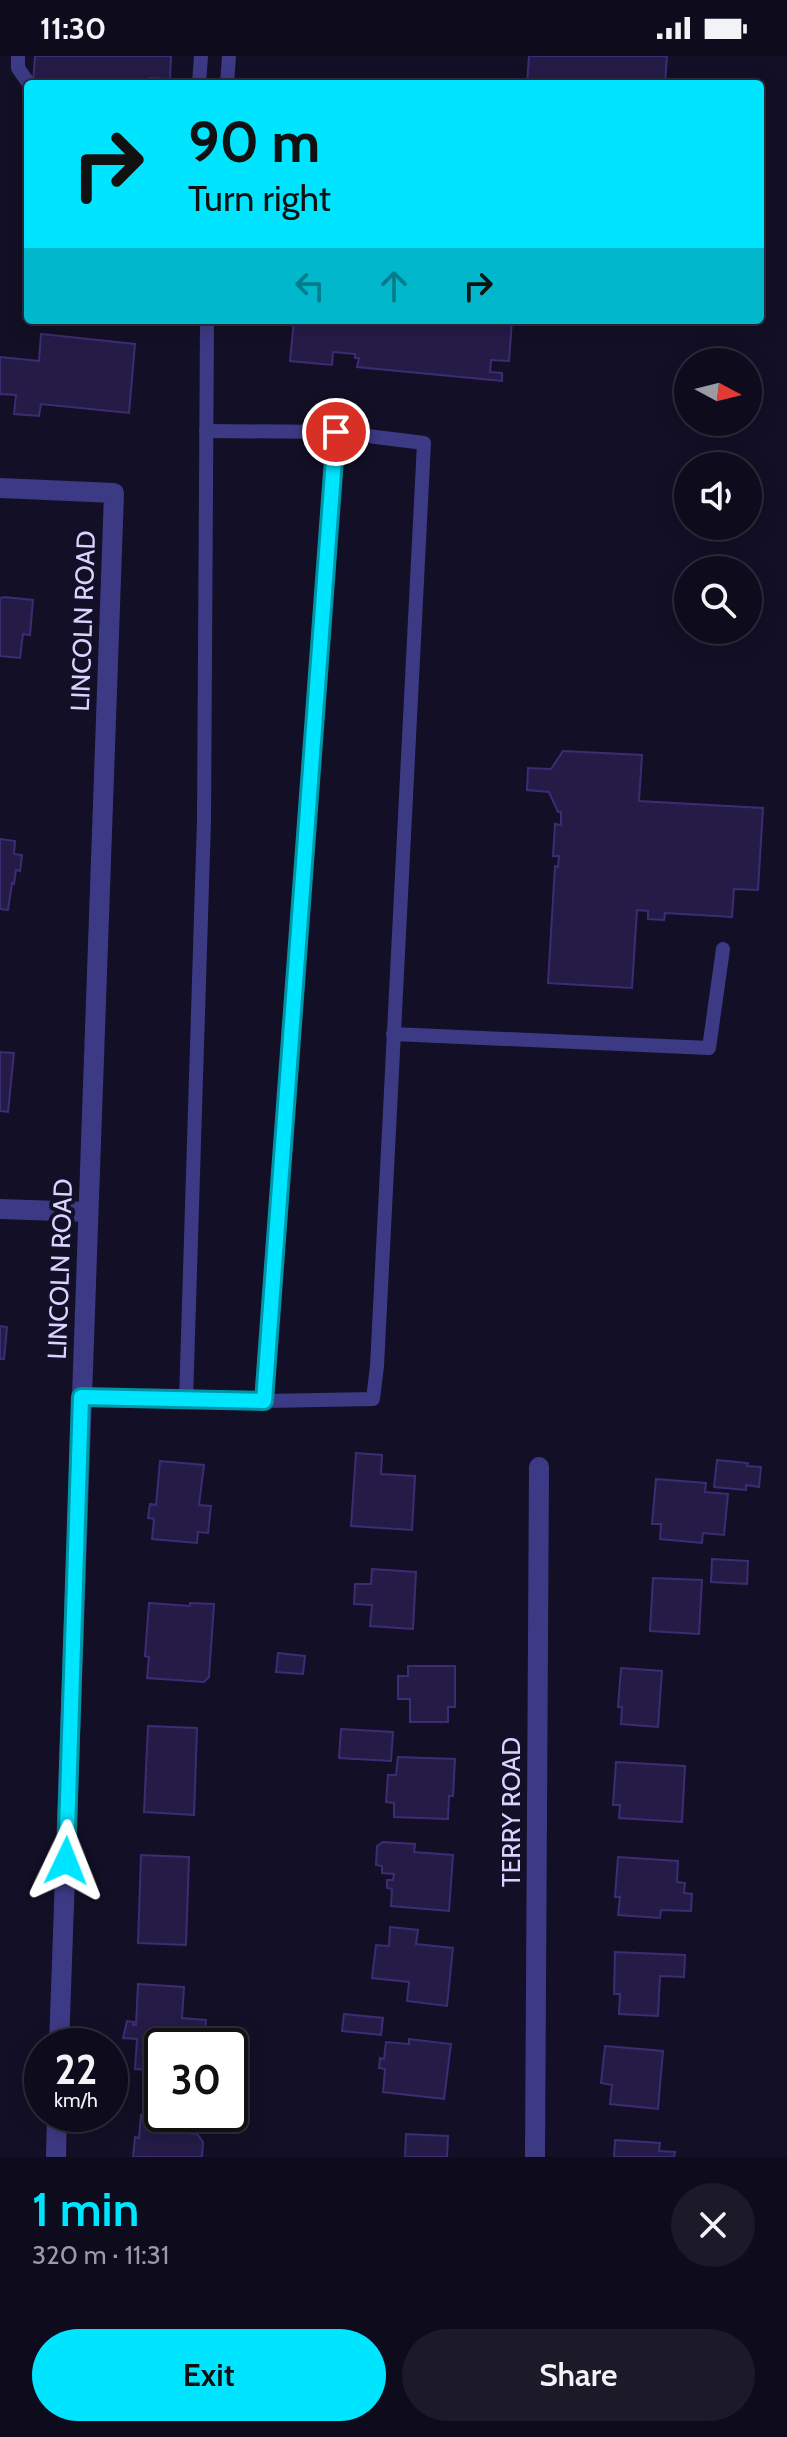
<!DOCTYPE html>
<html lang="en">
<head>
<meta charset="utf-8">
<style>
	:root { --surface:#0e0b1c; --page:#1c1929; --text:#f1f3f6; --muted:#9b9ba3; --line:#2e2b3b; --accent:#00e5ff }
	body { margin:0; font-family:Cabin,sans-serif; background:var(--page); color:var(--text); height:100vh; display:flex; flex-direction:column; font-size:30px; white-space:nowrap }
	* { box-sizing:border-box; margin:0 }
	p { font-size:26px; color:var(--muted) }
	.icon { flex:none; width:44px; height:44px; fill:none; stroke:currentColor; stroke-width:2; stroke-linecap:round; stroke-linejoin:round }
	.map { position:relative; height:2101px; overflow:hidden }
	.sheet { display:flex; flex-direction:column; background:var(--surface); flex:1 }
	.sheet>* { flex:none }
	.banner { position:absolute; left:24px; top:24px; width:740px; height:244px; border-radius:8px; box-shadow:0 4px 20px #0003,0 0 0 2px var(--line); background:#00e5ff; color:#111; overflow:hidden }
	.needle { width:52px; rotate:97deg }
	.tools { position:absolute; left:674px; top:292px; display:grid; gap:16px }
	.tools a { display:grid; place-items:center; width:88px; height:88px; border-radius:50%; background:var(--surface); box-shadow:0 4px 20px #0003,0 0 0 2px var(--line); font-size:40px }
	.speed { position:absolute; left:24px; top:1972px; display:flex; gap:16px; font-size:40px; font-weight:700; text-align:center }
	.speed>* { display:grid; place-content:center; width:104px; height:104px; border-radius:50%; background:var(--surface); box-shadow:0 4px 20px #0003,0 0 0 2px var(--line); line-height:1 }
	.speed small { font-size:20px; font-weight:400 }
	.speed .limit { border:4px solid #111; border-radius:12px; background:#fff; color:#111 }
	.pin { position:absolute; display:grid; place-items:center; width:68px; height:68px; color:#fff; margin:-34px; border:4px solid #fff; border-radius:50%; box-shadow:0 2px 8px #0007 }
	.me { position:absolute; width:88px; margin:-44px; rotate:2deg; stroke-linejoin:round; filter:drop-shadow(0 0 6px #0008) }
	.turn { display:flex; align-items:center; gap:28px; height:168px; padding:0 32px; font-size:36px }
	.turn .icon { width:104px; height:104px; stroke-width:2.5 }
	.turn b { display:block; font-size:56px; line-height:68px }
	.lanes { display:flex; align-items:center; height:76px; padding:0 32px; background:#0003; justify-content:center; gap:40px; direction:ltr }
	.lanes .off { opacity:.35 }
	.round { display:grid; place-items:center; flex:none; width:84px; height:84px; border-radius:42px; background:var(--page) }
	.summary { display:flex; align-items:center; justify-content:space-between; height:136px; padding:0 32px }
	h1 { font-size:48px; font-weight:600; line-height:60px; color:var(--accent) }
	.cta { display:flex; gap:16px; margin-top:auto; padding:16px 32px }
	.cta a { flex:1; height:92px; border-radius:48px; background:var(--accent); color:#111; font-size:32px; font-weight:600; line-height:92px; text-align:center }
	.cta a+a { background:var(--page); color:var(--text) }
	.status { display:flex; justify-content:space-between; align-items:center; height:56px; padding:0 40px; background:var(--surface); direction:ltr }
	.status svg { height:22px; fill:currentColor }
	.map>svg:first-child { display:block }
	.building { fill:#241b47; stroke:#3b2d73; stroke-width:2 }
	.lines { fill:none; stroke-linecap:round; stroke-linejoin:round }
	.lane { stroke:#3d3a85; stroke-width:14 }
	.street { stroke:#3d3a85; stroke-width:20 }
	.route-casing { stroke:#0095a6; stroke-width:20 }
	.route { stroke:#00e5ff; stroke-width:14 }
	.labels { text-anchor:middle; stroke-width:8; stroke-linejoin:round; paint-order:stroke }
	.street-label { font-size:26px; fill:#d9d4ff; stroke:#130f26 }
</style>
</head>
<body>
<div class="status"><b>11:30</b><svg viewBox="0 0 49 12"><path d="M0 12V9h3v3zM5 12V6h3v6zM10 12V3h3v9zM15 12V0h3v12zM26 1h20v11H26zM47 4h2v5h-2z"/></svg></div>
<div class="map">
<svg width="787" height="2101" viewBox="0 0 787 2101">
	<rect width="100%" height="100%" fill="#130f26"/>
	<g class="building">
		<path d="M35,0h136l-1,23 -20,-1v6h-117z"/>
		<path d="M529,0h138l-2,28h-138z"/>
		<path d="M294,264h218l-3,41 -18,-1 -1,12 12,1v8l-145,-14 2,-9h-4v-4l-22,-2 -1,13 -42,-4z"/>
		<path d="M41,278l94,10 -6,69 -88,-9 -2,12 -25,-2 2,-19 -16,-1v-37l39,4z"/>
		<path d="M4,541l29,3 -3,35 -7,-1 -3,24 -20,-2v-58z"/>
		<path d="M563,695l79,4 -3,46 124,7 -5,82 -24,-1 -2,28 -67,-4 -1,7 -16,-1v-8l-11,-1 -5,78 -84,-5 7,-117 3,1 1,-11h-6l2,-32 6,1v-13h-3l-9,-20 -22,-2 1,-22 23,1z"/>
		<path d="M0,783l15,2 -1,13 8,1 -2,16 -4,-1 -2,14 -2,-1 -4,27 -8,-1z"/>
		<path d="M0,996l14,1 -6,59 -8,-1z"/>
		<path d="M0,1270l7,1 -3,32h-4z"/>
		<path d="M356,1397l26,2 -1,19 34,2 -3,54 -61,-4z"/>
		<path d="M717,1404l31,3 -1,3 14,1 -2,20 -13,-2v5l-32,-3z"/>
		<path d="M160,1405l44,4 -5,40 12,1 -3,27 -10,-1 -1,11 -45,-4 2,-20 -6,-1 2,-14 6,1z"/>
		<path d="M656,1423l50,4 -1,9 23,2 -4,41 -21,-2 -1,10 -42,-4 1,-15h-9z"/>
		<path d="M712,1503l36,2 -1,23 -36,-2z"/>
		<path d="M372,1513l44,3 -3,57 -43,-3 2,-21 -18,-1 1,-20h16z"/>
		<path d="M653,1522l49,2 -3,54 -49,-3z"/>
		<path d="M149,1547l41,3v-3l24,1 -5,73 -5,5 -57,-4 2,-21 -4,-1z"/>
		<path d="M278,1597l27,3 -2,18 -27,-2z"/>
		<path d="M408,1610h47v41h-7v15h-38v-23h-12v-23h10z"/>
		<path d="M621,1612l41,3 -4,56 -37,-3 1,-17h-4z"/>
		<path d="M148,1670l49,2 -3,87 -50,-3z"/>
		<path d="M341,1673l52,3 -2,29 -52,-3z"/>
		<path d="M398,1701l57,2 -2,37h-4l-1,23 -54,-2v-14l-8,-1 2,-27h8z"/>
		<path d="M616,1706l69,4 -3,56 -63,-4 1,-13h-7z"/>
		<path d="M383,1786l32,2 -1,8 39,3 -4,56 -58,-5 1,-17 -5,-1v-8h6l1,-6 -12,-1v-7l-6,-1 1,-19z"/>
		<path d="M141,1799l48,2 -3,88 -48,-2z"/>
		<path d="M618,1801l60,4 -1,21 8,1 -1,10 8,1 -1,17 -30,-1 -1,8 -42,-3 2,-18h-5z"/>
		<path d="M390,1871l28,3 -2,14 37,4 -6,58 -40,-5 2,-19 -37,-4 4,-33 13,1z"/>
		<path d="M615,1896l70,3 -1,22 -24,-1 -2,40 -39,-2 1,-20h-6z"/>
		<path d="M138,1928l46,3 -2,31 24,2 -2,24 -21,-2v4h-21v25l-27,-2 2,-30 -14,-1 4,-17 7,1 -1,3h3z"/>
		<path d="M344,1958l39,4 -2,17 -39,-4z"/>
		<path d="M409,1983l42,5 -7,55 -61,-7 2,-23 -6,-1 1,-10 4,1 2,-17 23,2z"/>
		<path d="M605,1990l58,5 -5,58 -48,-5 2,-19 -11,-2z"/>
		<path d="M189,2058h40v12l-40,-2z"/>
		<path d="M141,2059l39,2 5,16 12,1 6,8 -1,15h-69l2,-20 4,1z"/>
		<path d="M406,2078l42,2 -1,21h-42z"/>
		<path d="M615,2084l45,3 -1,8 16,1 -1,5h-60z"/>
	</g>
	<g class="lines">
		<g class="lane">
			<path d="M18,0v12l11,16"/>
			<path d="M199,28l2,-28"/>
			<path d="M227,28l2,-28"/>
			<path d="M206,375l130,1"/>
			<path d="M393,978l316,14 14,-99"/>
			<path d="M81,1341l183,4 72,-969 88,11 -47,923 -4,33 -109,2"/>
			<path d="M186,1344l18,-580 3,-500"/>
		</g>
		<g class="street">
			<path d="M0,432l114,5 -55,1553"/>
			<path d="M0,1153l88,3"/>
			<path d="M56,2101l1,-43"/>
			<path d="M535,2101l4,-690"/>
		</g>
	</g>
	<g class="lines">
		<g class="route-casing">
			<path id="route" d="M66,1805l15,-464 183,4 72,-969"/>
		</g>
		<use href="#route" class="route"/>
	</g>
	<g class="labels">
		<g class="street-label">
			<text transform="translate(83 565) rotate(-88)" y="9">LINCOLN ROAD</text>
			<text transform="translate(60 1213) rotate(-88)" y="9">LINCOLN ROAD</text>
			<text transform="translate(511 1756) rotate(-90)" y="9">TERRY ROAD</text>
		</g>
	</g>
</svg>
<div class="tools">
<a><svg class="needle" viewBox="-14 -14 28 28"><path d="M0-13l5 13h-10z" fill="#e53935"/><path d="M0 13l5-13h-10z" fill="#9b9ba3"/></svg></a>
<a><svg class="icon" aria-label="sound" viewBox="0 0 24 24"><path d="M4 9h4l5-4v14l-5-4H4zM17 9q2 3 0 6"/></svg></a>
<a><svg class="icon" aria-label="search" viewBox="0 0 24 24"><circle cx="10" cy="10" r="6"/><path d="M15 15l6 6"/></svg></a>
</div>
<div class="speed"><div>22<small>km/h</small></div><div class="limit">30</div></div>
<div class="pin" style="left:336px;top:376px;background:#d93025"><svg class="icon" aria-label="arrive" viewBox="0 0 24 24"><path d="M6 21V4h12l-3 4 3 4H6"/></svg></div>
<svg class="me" style="left:66px;top:1805px" viewBox="-20 -20 40 40"><path d="M0-17L14 15 0 8-14 15z" fill="#00e5ff" stroke="#fff" stroke-width="4"/></svg>
<div class="banner">
<div class="turn"><svg class="icon" aria-label="right" viewBox="0 0 24 24"><path d="M7 20v-9h11M14 6l5 5-5 5"/></svg><div><b>90 m</b>Turn right</div></div>
<div class="lanes"><svg class="icon off" aria-label="left" viewBox="0 0 24 24"><path d="M17 20v-9H6M10 6l-5 5 5 5"/></svg><svg class="icon off" aria-label="ahead" viewBox="0 0 24 24"><path d="M12 20V5M6 11l6-6 6 6"/></svg><svg class="icon" aria-label="right" viewBox="0 0 24 24"><path d="M7 20v-9h11M14 6l5 5-5 5"/></svg></div>
</div>
</div>
<section class="sheet">
<div class="summary"><div><h1>1 min</h1><p>320 m · 11:31</p></div><a class="round"><svg class="icon" aria-label="close" viewBox="0 0 24 24"><path d="M6 6l12 12M18 6L6 18"/></svg></a></div>
<div class="cta"><a>Exit</a><a>Share</a></div>
</section>
</body>
</html>
